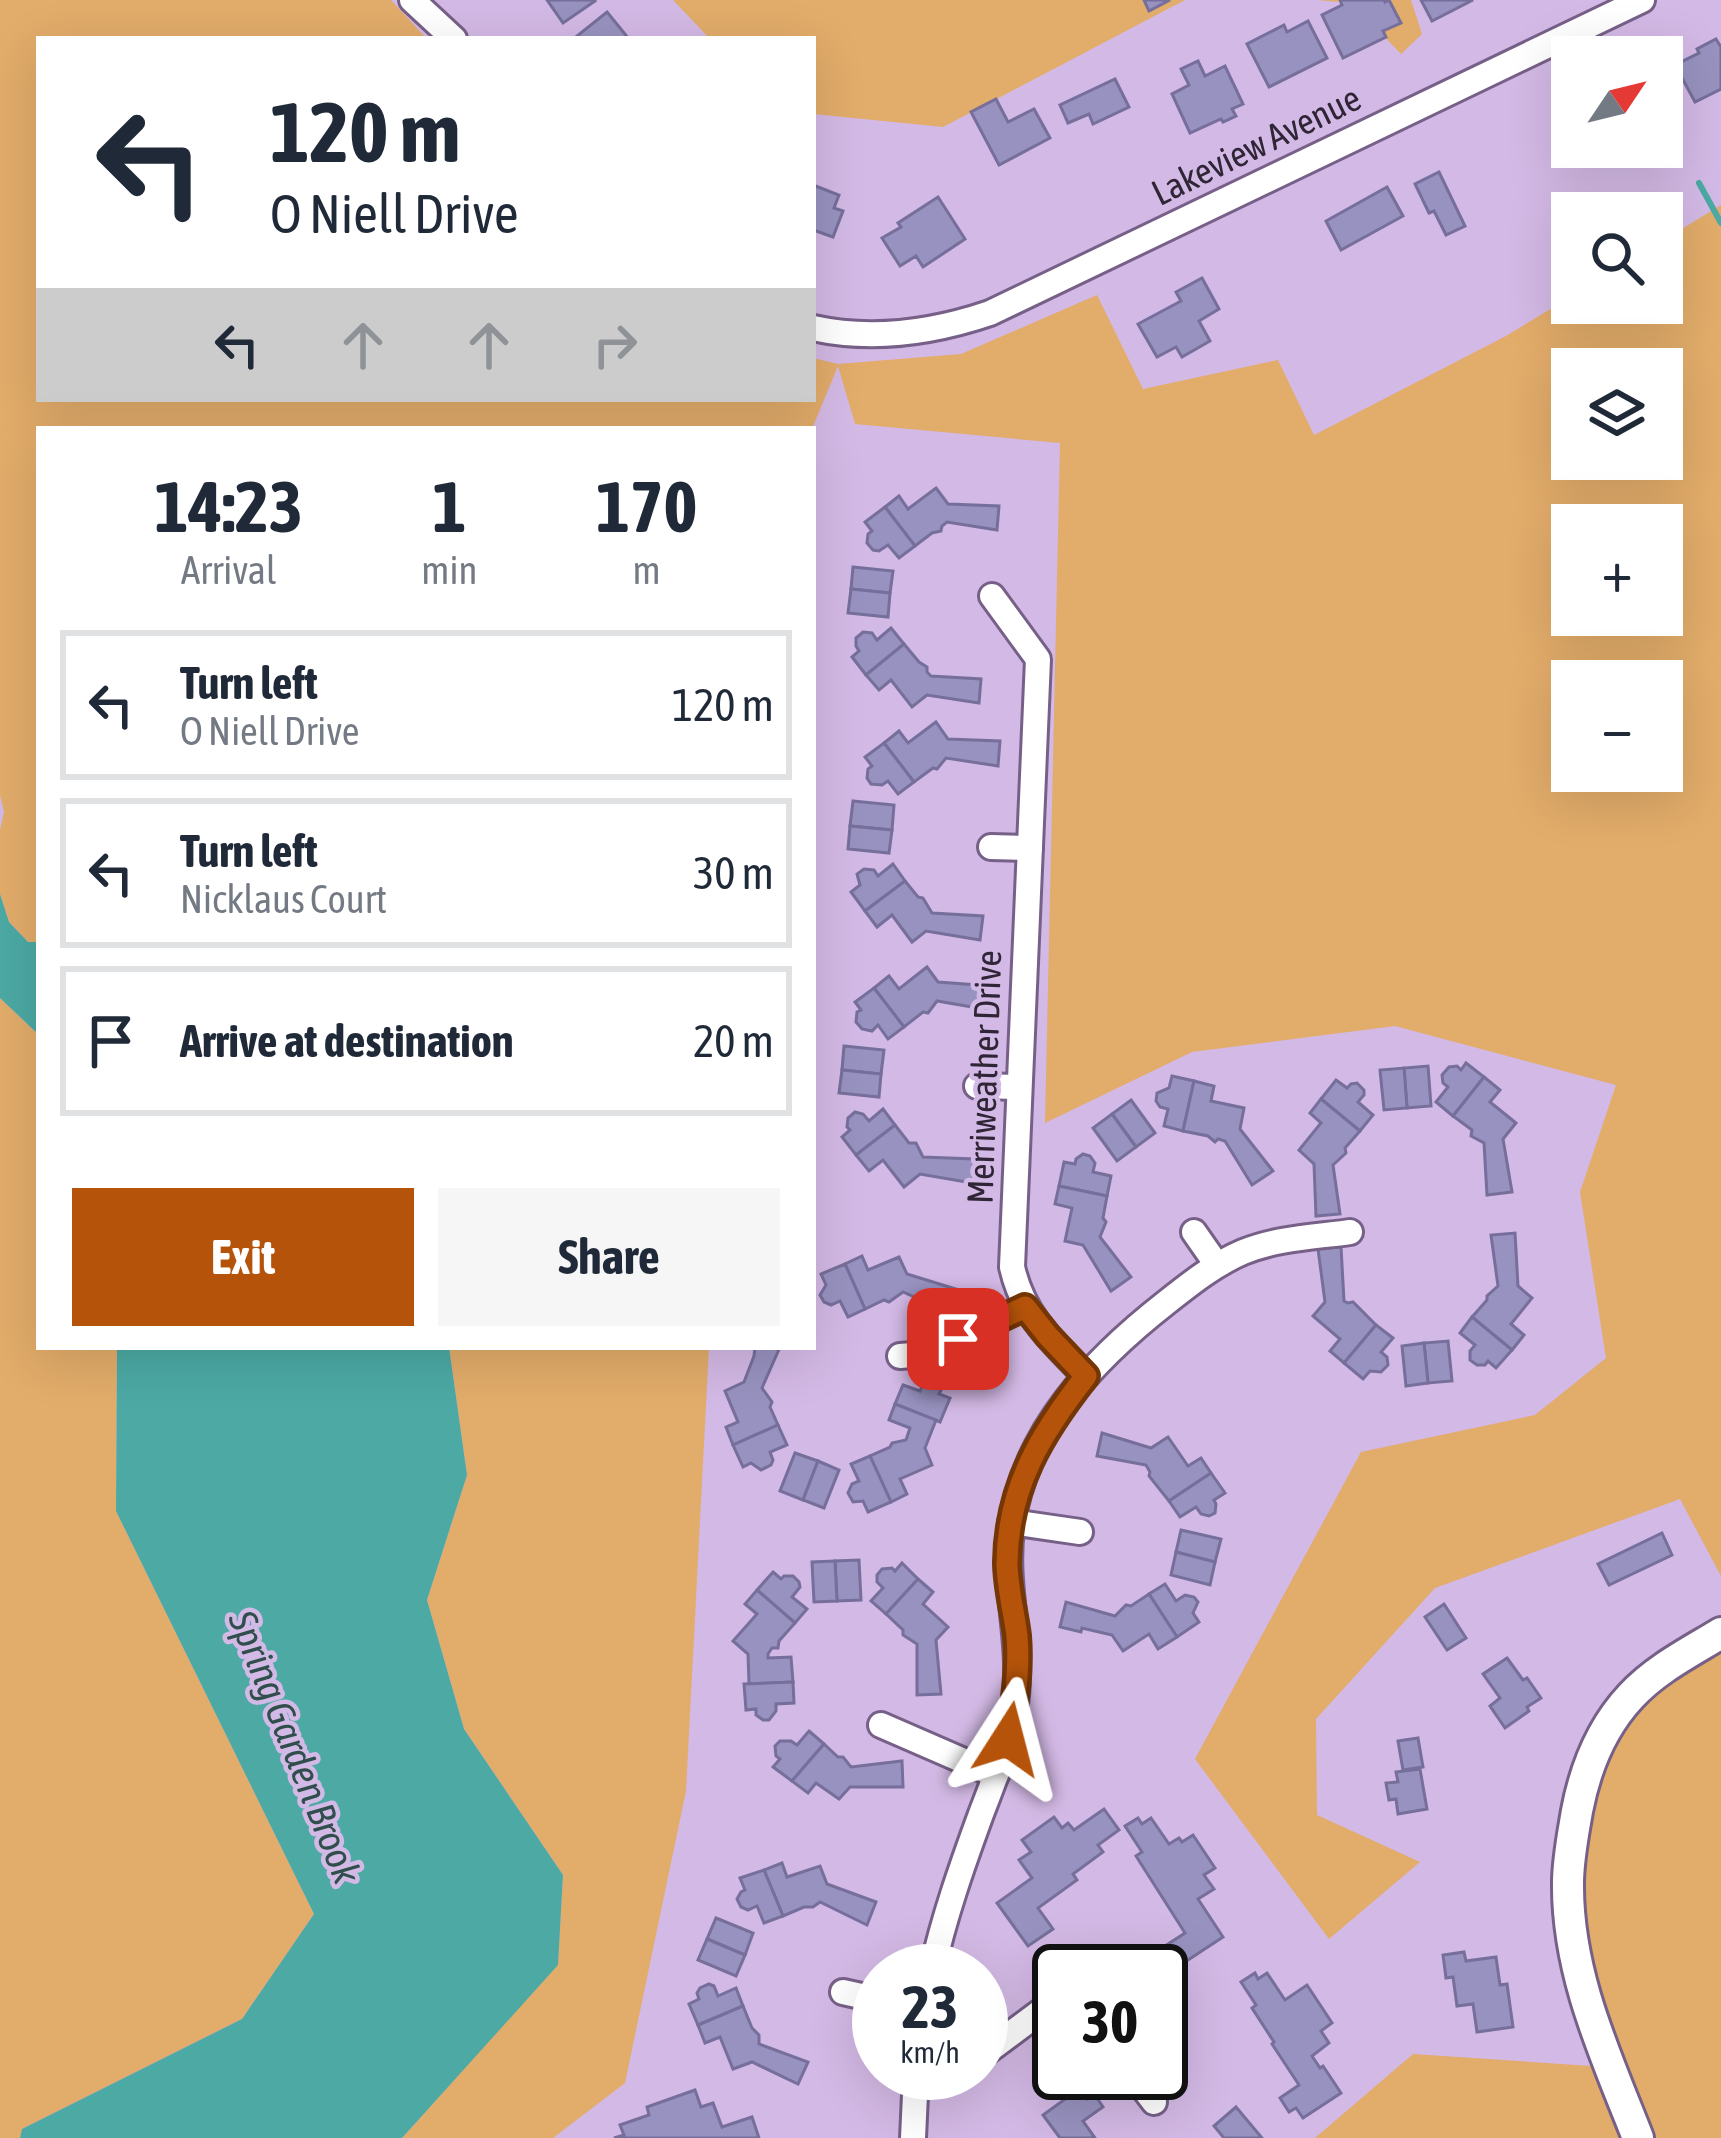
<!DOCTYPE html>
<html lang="en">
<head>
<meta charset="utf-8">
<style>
	:root { --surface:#fff; --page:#f6f6f7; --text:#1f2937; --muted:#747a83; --line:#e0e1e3; --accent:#b45309 }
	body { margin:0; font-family:"Asap Condensed",sans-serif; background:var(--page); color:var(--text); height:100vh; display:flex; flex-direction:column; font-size:45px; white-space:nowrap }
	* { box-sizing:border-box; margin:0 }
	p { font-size:39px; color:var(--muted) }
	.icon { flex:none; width:66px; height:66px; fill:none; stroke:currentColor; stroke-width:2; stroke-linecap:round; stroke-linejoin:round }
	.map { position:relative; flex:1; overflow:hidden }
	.details { position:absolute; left:36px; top:426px; width:780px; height:924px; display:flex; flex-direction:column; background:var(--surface); border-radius:0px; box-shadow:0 12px 48px #0002 }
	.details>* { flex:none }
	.top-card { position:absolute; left:36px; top:36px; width:780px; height:366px; border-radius:0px; box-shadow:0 12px 48px #0002; background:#fff; color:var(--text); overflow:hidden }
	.needle { width:78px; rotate:55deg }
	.controls { position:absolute; left:1551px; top:36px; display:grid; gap:24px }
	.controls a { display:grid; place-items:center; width:132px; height:132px; border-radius:0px; background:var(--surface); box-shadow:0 12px 48px #0002; font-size:60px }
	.speed { position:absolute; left:852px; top:1944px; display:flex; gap:24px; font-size:60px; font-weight:700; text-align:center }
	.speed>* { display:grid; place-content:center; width:156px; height:156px; border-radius:50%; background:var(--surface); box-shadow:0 12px 48px #0002; line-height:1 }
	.speed small { font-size:30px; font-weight:400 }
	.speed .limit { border:6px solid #111; border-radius:18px; background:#fff; color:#111 }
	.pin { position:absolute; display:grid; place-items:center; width:102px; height:102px; color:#fff; margin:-51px; border-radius:24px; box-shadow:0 6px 18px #0006 }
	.me { position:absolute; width:132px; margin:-66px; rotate:9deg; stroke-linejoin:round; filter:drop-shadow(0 0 9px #0008) }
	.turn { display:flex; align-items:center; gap:42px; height:252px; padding:0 36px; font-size:54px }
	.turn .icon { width:156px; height:156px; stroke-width:2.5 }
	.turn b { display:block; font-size:84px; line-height:102px }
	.lanes { display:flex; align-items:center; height:114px; padding:0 36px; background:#0003; justify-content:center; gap:60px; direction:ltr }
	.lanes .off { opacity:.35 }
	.eta { display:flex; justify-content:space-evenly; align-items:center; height:204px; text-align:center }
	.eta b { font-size:72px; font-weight:700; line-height:84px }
	.cta { display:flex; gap:24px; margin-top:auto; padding:24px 36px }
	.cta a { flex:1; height:138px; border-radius:0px; background:var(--accent); color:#fff; font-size:48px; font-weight:700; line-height:138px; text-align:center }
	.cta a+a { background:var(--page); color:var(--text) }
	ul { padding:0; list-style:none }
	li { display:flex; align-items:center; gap:36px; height:150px; margin:0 24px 18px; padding:0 12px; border:6px solid var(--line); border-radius:0px }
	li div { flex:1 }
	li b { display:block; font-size:45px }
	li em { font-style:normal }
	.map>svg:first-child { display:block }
	.green { fill:#e2ac6a; fill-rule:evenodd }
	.water { fill:#4ca9a4 }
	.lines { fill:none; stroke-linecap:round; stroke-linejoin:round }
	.stream { stroke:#4ca9a4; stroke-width:6 }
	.building { fill:#9892c0; stroke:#766f9b; stroke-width:3 }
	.minor-casing { stroke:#776088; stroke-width:30 }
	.tertiary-casing { stroke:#776088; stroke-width:36 }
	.minor { stroke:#fff; stroke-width:24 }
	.tertiary { stroke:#fff; stroke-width:30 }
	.route-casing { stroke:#753606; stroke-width:30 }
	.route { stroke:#b45309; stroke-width:21 }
	.labels { text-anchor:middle; stroke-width:9; stroke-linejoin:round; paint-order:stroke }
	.street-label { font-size:36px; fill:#2f2536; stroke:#d3b9e5 }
	.water-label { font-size:39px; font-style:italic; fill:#304e4c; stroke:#d3b9e5 }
</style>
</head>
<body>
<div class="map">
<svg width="1721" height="2138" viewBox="0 0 1721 2138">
	<rect width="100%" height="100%" fill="#d3b9e5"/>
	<g class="green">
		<path d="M0,0h391l36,39h-388v360h774v-41l25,6 123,-10 136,-59 46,94 135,-29 36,75 192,-99 66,-40v7h90v-62l59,-36v1371l-41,-77 -245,89 -119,131 1,96 103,47 -91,77 -134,-180 166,-307 174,-37 71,-57 -26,-166 36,-107 -221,-59 -203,26 -147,71 15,-680 -205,-19 -17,-58 -26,63h-773v513h-11l-19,-20 -9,-28v-64l4,-18 -4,-17zM1572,369h90v90h-90zM1572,525h90v90h-90zM1572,681h90v90h-90z"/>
		<path d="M673,0h512l-242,127 -130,-13v-75h-103z"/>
		<path d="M1317,0h94l11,34 -21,20 -49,-51z"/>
		<path d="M0,998l39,37v312h78l-1,164 198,403 -72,105 -220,110 -2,9h-20z"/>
		<path d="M449,1347h260l-23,444 -61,292 -72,55h-151l156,-174 5,-89 -99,-146 -37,-129 40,-125z"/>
		<path d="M1721,1646v492h-406l98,-84 193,13 -38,-163 22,-132 37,-67z"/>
	</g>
	<g class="water">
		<path d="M0,894l9,28 19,20h11v93l-39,-37z"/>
		<path d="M117,1347h332l18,128 -40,125 37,129 99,146 -5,90 -156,173h-382l2,-9 220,-110 72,-105 -198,-403z"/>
	</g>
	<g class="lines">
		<path class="stream" d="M1699,183l22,40"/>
	</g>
	<g class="building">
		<path d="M547,0h47l1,1 -32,22z"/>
		<path d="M1144,0h26l-21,11z"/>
		<path d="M1340,0h44l1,2 4,-2 12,23 -18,8 3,6 -43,21 -21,-43 20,-10z"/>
		<path d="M1421,0h52l-41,21z"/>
		<path d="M607,12l22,27h-50l-2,-3z"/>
		<path d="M1308,21l19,37 -58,29 -22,-43 37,-19 3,7z"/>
		<path d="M1716,39l5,8v42l-26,13 -20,-37 24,-12 -2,-4z"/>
		<path d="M1198,61l7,15 20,-10 18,38 -11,5 4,7 -13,6 -2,-3 -31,14 -18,-39 17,-9 -8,-16z"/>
		<path d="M1115,79l14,28 -36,17 -4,-10 -21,9 -8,-18z"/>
		<path d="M996,99l12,23 26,-13 16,29 -51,27 -28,-53z"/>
		<path d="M1572,111v36h20l-24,11 -15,-39z"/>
		<path d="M1439,172l26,54 -19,9 -12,-24 -5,2 -14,-29z"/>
		<path d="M813,185l26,10 -5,13 9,3 -10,26 -20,-7z"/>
		<path d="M1387,187l16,29 -62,34 -15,-29z"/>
		<path d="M938,197l27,42 -42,28 -7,-11 -16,10 -18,-28 19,-11 -3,-4z"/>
		<path d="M1202,278l17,31 -20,12 11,20 -28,16 -6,-10 -19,10 -19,-33 43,-23 -5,-9z"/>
		<path d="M936,488l12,16 51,2 -2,24 -50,-8 -5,4 -1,5 -9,2 -17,13 -30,-39 14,-11 9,13z"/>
		<path d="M885,507l30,39 -16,12 -11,-13 -9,6 -6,-1 -6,-7 1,-9 4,-3 -7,-9z"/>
		<path d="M853,567l40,4 -3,22 -39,-4z"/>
		<path d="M851,589l39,4 -2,24 -40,-4z"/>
		<path d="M891,628l13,16 -38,31 -14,-18 7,-6 -3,-5v-8l7,-6 9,1 5,7z"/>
		<path d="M904,644l15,18 8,5v5l4,4 50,3 -2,24 -52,-8 -15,12 -21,-27 -12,10 -13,-15z"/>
		<path d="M936,722l12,17 52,2 -2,25 -52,-8 -9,11 -4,-1 -19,14 -30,-39 15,-12 9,12z"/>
		<path d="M884,743l30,39 -16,12 -10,-13 -6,4 -11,-1 -4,-6 1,-9 4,-3 -7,-9z"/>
		<path d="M853,801l41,4 -2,25 -42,-4z"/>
		<path d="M850,826l42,4 -3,23 -41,-4z"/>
		<path d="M893,864l12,17 -40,30 -14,-19 9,-7 -3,-11 7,-5 10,1 4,6z"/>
		<path d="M905,881l13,16 5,1 9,15 51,3 -3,24 -54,-9 -14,11 -20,-27 -15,12 -12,-16z"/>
		<path d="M927,967l11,15 53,4 -2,24 -52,-9 -9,12 -5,-1 -19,15 -30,-39 15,-12 10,13z"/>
		<path d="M874,988l30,39 -16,12 -10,-14 -6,6 -10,-2 -6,-7 1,-10 4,-2 -6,-8z"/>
		<path d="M844,1046l40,4 -3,24 -39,-4z"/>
		<path d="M1466,1063l18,14 -31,39 -17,-14 12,-15 -5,-4 -1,-8 7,-8 8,-1 4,4z"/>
		<path d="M1428,1066l3,40 -24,2 -3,-40z"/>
		<path d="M1404,1068l3,40 -23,2 -4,-40z"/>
		<path d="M842,1070l39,4 -2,23 -40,-4z"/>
		<path d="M1172,1076l22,5 -11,50 -19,-5 4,-17 -8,-2 -4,-6 1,-8 12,-5z"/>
		<path d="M1484,1077l16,13 -10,12 26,21 -13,16 9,53 -25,3 -3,-52 -13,-7 1,-6 -19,-14z"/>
		<path d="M1336,1080l11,8 4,-4 6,-1 7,7v5l-6,7 15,13 -13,16 -39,-32z"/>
		<path d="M1194,1081l20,5 -3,15 33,7 -4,21 33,42 -21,14 -27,-44 -7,-2 -3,3 -7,-6 -25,-5z"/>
		<path d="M1321,1099l39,32 -15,17 1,5 -13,12 7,49 -24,2 -2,-52 -15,-14 22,-27 -11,-10z"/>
		<path d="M1131,1100l24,33 -19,14 -24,-33z"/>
		<path d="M883,1109l12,16 -39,30 -14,-18 8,-7 -3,-3 1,-9 7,-6 8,2 6,7z"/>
		<path d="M1112,1114l24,33 -19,14 -24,-33z"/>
		<path d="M895,1125l14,18h7l7,14 51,2 -2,24 -52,-9 -16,13 -21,-27 -14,11 -13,-16z"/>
		<path d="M1083,1154l7,2 5,7 -2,9 18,4 -4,20 -48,-10 5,-24 11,2 1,-5z"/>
		<path d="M1059,1186l48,10 -4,22 3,4 -6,15 31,40 -20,14 -28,-46 -18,-4 7,-33 -17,-4z"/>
		<path d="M1515,1233l3,53 14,12 -21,26 13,11 -12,15 -40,-33 15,-17v-4l11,-10 -7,-51z"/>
		<path d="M1341,1247l3,54 4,2 5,-1 23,23 -32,38 -14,-12 10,-12 -27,-23 12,-14 -7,-53z"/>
		<path d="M862,1256l6,14 31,-13 8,17 52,16 -9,23 -47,-21 -14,10 -5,-2 -19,9 -20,-45z"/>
		<path d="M845,1264l20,45 -17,8 -8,-16 -9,4 -7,-3 -4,-7 6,-10 -5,-11z"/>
		<path d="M1472,1317l40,33 -16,18 -8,-7 -3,4h-8l-7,-5v-9l5,-6 -15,-12z"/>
		<path d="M1376,1325l17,13 -12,14 6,5 1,8 -7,7 -11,-1 -7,8 -19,-16z"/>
		<path d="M1448,1341l4,40 -24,2 -4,-40z"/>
		<path d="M1424,1343l4,40 -22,3 -4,-40z"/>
		<path d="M755,1347h25l-18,41 10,14 -2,5 8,18 -45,20 -7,-18 12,-5 -13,-31 19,-9 10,-26z"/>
		<path d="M932,1380l5,2 4,8 -2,4 11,4 -10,24 -45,-18 8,-19 17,6 3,-7z"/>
		<path d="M895,1404l41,16 -11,28 7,17 -32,14 7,15 -16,8 -21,-46 20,-9 2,-4 14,-3 4,-12 -21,-8z"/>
		<path d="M778,1425l9,20 -17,7 3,8 -2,5 -10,5 -10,-7 -8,4 -10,-22z"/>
		<path d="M1102,1433l49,15 17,-11 20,29 13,-8 10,15 -42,28 -20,-25 1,-4 -4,-7 -49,-9z"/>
		<path d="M795,1453l23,8 -15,39 -23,-9z"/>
		<path d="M870,1456l21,46 -23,10 -5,-11 -10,1 -5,-9 4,-9 7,-3 -8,-17z"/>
		<path d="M818,1461l21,9 -15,38 -21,-8z"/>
		<path d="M1211,1473l14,20 -11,7 2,4 -1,9 -6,3 -8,-2 -5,-7 -16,10 -11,-16z"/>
		<path d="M1181,1530l40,9 -6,23 -39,-10z"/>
		<path d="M1662,1533l10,22 -63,30 -11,-21z"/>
		<path d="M1176,1552l39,10 -5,23 -39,-10z"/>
		<path d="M859,1560l2,40 -24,1 -2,-40z"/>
		<path d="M835,1561l2,40 -23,1 -2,-40z"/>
		<path d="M902,1563l16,16 -32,35 -15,-13 12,-13 -6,-6v-7l5,-6 10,-1 3,3z"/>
		<path d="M773,1572l8,7 3,-3h9l6,6 1,5 -8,10 15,12 -12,14 -38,-33z"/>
		<path d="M918,1579l15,13 -10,12 25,23 -12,13 5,54 -24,1v-51l-14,-9v-5l-17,-16z"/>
		<path d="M1165,1584l11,17 9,-6 9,2 4,5 -5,11 6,9 -22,15 -28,-43z"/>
		<path d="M757,1590l38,33 -16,18 -1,7h-6l-4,6v4l23,-1 2,25 -44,2 -1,-30 -15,-13 24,-27 -12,-10z"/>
		<path d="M1149,1594l28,43 -19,12 -9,-15 -26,17 -11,-16 -30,-7 -1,4 -21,-5 6,-25 49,14 11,-11 5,1z"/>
		<path d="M1444,1604l22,34 -19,12 -22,-33z"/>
		<path d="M1507,1658l16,22 4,-2 14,20 -14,9 2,4 -24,17 -15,-22 10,-8 -17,-24z"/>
		<path d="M793,1682l1,21 -18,1v7l-7,9h-6l-7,-5v-6l-10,1 -2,-26z"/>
		<path d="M809,1731l15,13 -32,37 -19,-14 7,-8 -4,-3 -1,-10 5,-5h11l6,4z"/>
		<path d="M1418,1738l5,29 -20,3 -5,-29z"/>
		<path d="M824,1744l14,13h5l8,10 51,-6 1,26h-53l-11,12 -23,-16 -8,10 -16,-12z"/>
		<path d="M1420,1769l7,40 -29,5 -2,-15 -7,1 -3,-17 12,-1 -2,-10z"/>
		<path d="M1104,1809l15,21 -21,15 5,7 -30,22 4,6 -39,28 15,21 -25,17 -31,-43 35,-25 -13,-18 12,-8 -9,-12 32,-23 8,11 6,-5 6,7z"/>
		<path d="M1138,1818l4,6 9,-6 18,26 10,-6 3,4 11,-7 22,33 -11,7 10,14 -16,10 25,38 -38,25 -6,-9 -7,4 -7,-11 20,-13 -49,-77 6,-4 -17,-26z"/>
		<path d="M782,1863l5,14 33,-11 7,18 49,18 -9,23 -47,-23 -7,5h-9l-21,9 -19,-46z"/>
		<path d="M764,1870l19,46 -19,7 -7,-17 -9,4 -7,-3 -4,-8 4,-7 4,-2 -5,-12z"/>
		<path d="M716,1918l37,15 -8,22 -38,-16z"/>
		<path d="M707,1939l38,16 -9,21 -38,-16z"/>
		<path d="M1464,1952l2,9 30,-4 4,28 7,-1 6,43 -36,5 -4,-28 -16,2 -4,-29 -7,1 -3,-23z"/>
		<path d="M1255,1973l3,6 9,-6 18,27 22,-15 25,38 -11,8 8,12 -17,13 8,12 3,-2 18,27 -38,25 -7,-10 -7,4 -9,-14 19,-13 -27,-41 2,-2 -22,-34 4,-3 -15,-23z"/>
		<path d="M709,1984l5,2 4,10 18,-8 7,18 -45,19 -9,-21 10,-5 -2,-6 3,-5z"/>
		<path d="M743,2006l9,22 7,7v9l49,18 -10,22 -46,-22 -19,7 -13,-32 -15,6 -7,-18z"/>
		<path d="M1079,2089l8,10 7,-5 9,13 -20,14 12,17h-35l-17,-23z"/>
		<path d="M695,2090l6,17 12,-4 9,24 30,-10 7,21h-145l10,-3 -4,-10 29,-10 -2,-8z"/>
		<path d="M1236,2107l26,31h-38l-10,-12z"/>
	</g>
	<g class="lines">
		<g class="minor-casing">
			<g id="minor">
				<path d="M412,0l42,39"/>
				<path d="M813,328c59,13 121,4 177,-15l652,-313"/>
				<path d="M992,596l46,63 -26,608c11,49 40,74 74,109"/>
				<path d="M991,847l39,1"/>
				<path d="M977,1086l42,1"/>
				<path d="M1194,1232l23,33"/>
				<path d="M900,1356l25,-2 100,-47"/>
				<path d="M1011,1522l69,10"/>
				<path d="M881,1725l115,50"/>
				<path d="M932,1971c12,-54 30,-105 49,-157 13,-34 27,-68 33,-104 11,-61 -11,-120 -3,-181 12,-97 83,-170 156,-227 24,-19 48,-38 76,-50 34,-14 72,-15 107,-20"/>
				<path d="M1095,1971l14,-11"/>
				<path d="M843,1992l36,8"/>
				<path d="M981,2056l78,-58"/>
				<path d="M1132,2073l22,29"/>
				<path d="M915,2082l27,-3 17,-6"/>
				<path d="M913,2138l3,-65"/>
			</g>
		</g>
		<g class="tertiary-casing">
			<path id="tertiary" d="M1638,2138c-32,-82 -71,-164 -70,-255 0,-24 5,-48 9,-72 8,-42 25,-84 54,-115 25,-27 59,-44 90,-63"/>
		</g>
		<use href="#minor" class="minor"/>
		<use href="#tertiary" class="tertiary"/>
	</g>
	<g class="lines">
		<g class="route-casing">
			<path id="route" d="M958,1339l67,-32 23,29 38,40c-45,57 -78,111 -79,186 0,25 7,49 10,74 3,35 -2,69 -9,103"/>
		</g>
		<use href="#route" class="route"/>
	</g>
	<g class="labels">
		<g class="street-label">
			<text transform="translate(1256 145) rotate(-26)" y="13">Lakeview Avenue</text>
			<text transform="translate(984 1077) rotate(-88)" y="13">Merriweather Drive</text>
		</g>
		<g class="water-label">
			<text transform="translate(295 1747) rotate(68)" y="14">Spring Garden Brook</text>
		</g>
	</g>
</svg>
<div class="controls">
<a><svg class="needle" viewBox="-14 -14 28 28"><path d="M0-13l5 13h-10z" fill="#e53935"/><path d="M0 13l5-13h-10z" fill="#747a83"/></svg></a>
<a><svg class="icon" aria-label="search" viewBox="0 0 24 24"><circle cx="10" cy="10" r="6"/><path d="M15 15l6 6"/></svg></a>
<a><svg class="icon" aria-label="layers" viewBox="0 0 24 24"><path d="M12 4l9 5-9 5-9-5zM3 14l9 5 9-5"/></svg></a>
<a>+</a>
<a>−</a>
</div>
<div class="speed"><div>23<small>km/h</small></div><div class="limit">30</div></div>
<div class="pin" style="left:958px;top:1339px;background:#d93025"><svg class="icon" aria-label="arrive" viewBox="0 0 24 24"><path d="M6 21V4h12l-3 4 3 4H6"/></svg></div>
<svg class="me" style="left:1008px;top:1739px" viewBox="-20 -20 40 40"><path d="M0-17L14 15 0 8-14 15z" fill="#b45309" stroke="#fff" stroke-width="4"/></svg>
<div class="top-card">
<div class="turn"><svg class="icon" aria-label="left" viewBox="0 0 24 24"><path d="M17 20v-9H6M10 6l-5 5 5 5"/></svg><div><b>120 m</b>O Niell Drive</div></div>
<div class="lanes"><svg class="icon" aria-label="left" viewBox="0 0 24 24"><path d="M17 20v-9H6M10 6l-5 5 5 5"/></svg><svg class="icon off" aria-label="ahead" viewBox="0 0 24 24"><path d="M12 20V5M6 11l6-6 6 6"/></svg><svg class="icon off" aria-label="ahead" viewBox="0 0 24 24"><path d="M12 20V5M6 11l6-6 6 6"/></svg><svg class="icon off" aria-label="right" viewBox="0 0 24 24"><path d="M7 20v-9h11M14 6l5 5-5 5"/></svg></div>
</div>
<section class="details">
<div class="eta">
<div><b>14:23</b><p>Arrival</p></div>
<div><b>1</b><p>min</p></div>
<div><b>170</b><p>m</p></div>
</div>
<ul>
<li><svg class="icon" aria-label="left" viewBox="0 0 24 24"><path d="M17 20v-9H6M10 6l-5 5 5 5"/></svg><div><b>Turn left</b><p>O Niell Drive</p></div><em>120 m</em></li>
<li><svg class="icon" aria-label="left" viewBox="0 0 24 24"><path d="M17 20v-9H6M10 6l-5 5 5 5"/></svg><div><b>Turn left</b><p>Nicklaus Court</p></div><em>30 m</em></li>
<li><svg class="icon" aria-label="arrive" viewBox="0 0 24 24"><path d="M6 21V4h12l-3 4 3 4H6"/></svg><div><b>Arrive at destination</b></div><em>20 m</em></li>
</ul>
<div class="cta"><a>Exit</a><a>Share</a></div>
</section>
</div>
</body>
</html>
